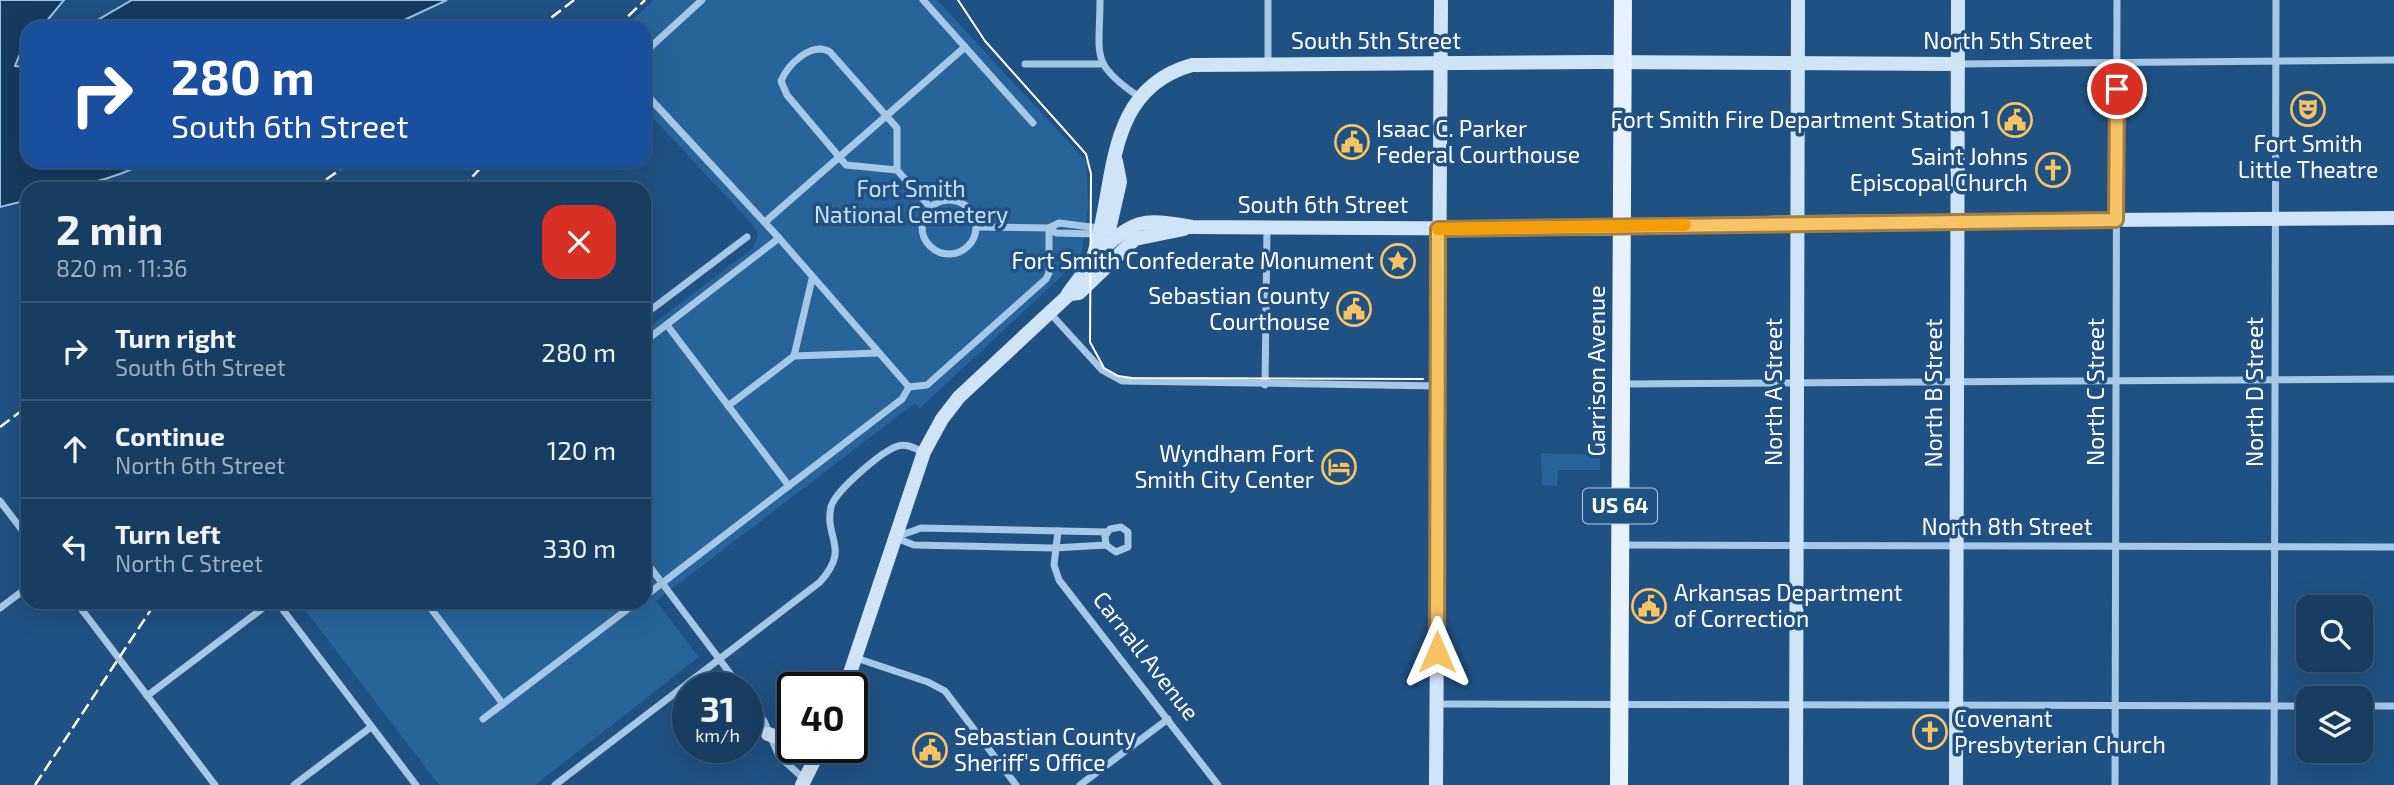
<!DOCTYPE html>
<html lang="en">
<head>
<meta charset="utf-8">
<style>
	:root { --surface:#173d62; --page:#204468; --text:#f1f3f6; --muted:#9eaebe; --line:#365677 }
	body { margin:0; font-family:"Exo 2",sans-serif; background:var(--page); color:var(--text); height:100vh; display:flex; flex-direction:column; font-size:26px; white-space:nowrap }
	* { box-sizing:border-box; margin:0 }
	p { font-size:23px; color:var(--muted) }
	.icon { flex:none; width:38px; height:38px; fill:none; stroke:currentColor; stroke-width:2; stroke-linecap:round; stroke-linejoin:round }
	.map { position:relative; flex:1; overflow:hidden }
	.panel { position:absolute; left:21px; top:182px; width:630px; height:427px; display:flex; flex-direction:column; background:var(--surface); border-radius:21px; box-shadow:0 7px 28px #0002,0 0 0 2px var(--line) }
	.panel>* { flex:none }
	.hud { position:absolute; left:21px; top:21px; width:630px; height:147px; border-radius:21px; box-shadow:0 7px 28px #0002,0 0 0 2px var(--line); background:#1a4fa0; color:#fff; overflow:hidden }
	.buttons { position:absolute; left:2296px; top:595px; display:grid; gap:14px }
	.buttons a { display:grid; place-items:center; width:77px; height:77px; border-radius:14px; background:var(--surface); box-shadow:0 7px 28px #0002,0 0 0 2px var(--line); font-size:35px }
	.speed { position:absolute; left:672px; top:672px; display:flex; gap:14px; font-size:35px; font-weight:700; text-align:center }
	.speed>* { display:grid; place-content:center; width:91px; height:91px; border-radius:50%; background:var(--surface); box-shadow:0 7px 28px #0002,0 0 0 2px var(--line); line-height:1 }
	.speed small { font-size:18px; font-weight:400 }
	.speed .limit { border:4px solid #111; border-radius:10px; background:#fff; color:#111 }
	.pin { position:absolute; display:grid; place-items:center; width:60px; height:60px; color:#fff; margin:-30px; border:4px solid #fff; border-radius:50%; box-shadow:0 2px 7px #0007 }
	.me { position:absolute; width:77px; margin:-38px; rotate:0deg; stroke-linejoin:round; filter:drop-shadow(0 0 5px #0008) }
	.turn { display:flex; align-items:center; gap:24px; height:147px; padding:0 35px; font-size:32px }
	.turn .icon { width:91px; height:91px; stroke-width:2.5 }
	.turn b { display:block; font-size:49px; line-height:60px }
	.round { display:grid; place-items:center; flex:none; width:74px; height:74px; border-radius:21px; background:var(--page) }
	.head { display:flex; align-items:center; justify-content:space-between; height:119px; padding:0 35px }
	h1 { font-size:42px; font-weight:700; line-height:52px }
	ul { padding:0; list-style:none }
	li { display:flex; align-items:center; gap:21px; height:98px; padding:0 35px; border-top:2px solid var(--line) }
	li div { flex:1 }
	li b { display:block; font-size:26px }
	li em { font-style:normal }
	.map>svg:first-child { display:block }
	.green { fill:#28649a }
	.water { fill:#153b61; stroke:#98c4ea; stroke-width:2 }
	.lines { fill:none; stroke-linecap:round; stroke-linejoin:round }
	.street { stroke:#a5c8e9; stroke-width:7 }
	.secondary { stroke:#d0e4f7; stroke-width:14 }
	.primary { stroke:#e8f2fe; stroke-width:18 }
	.tram { stroke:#fff; stroke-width:2 }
	.rail { stroke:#fff; stroke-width:2.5; stroke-dasharray:12 5; stroke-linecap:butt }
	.route-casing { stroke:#a17f42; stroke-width:18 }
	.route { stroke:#f7c365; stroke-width:12 }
	.slow { stroke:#f59e0b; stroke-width:12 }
	.labels { text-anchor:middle; stroke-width:7; stroke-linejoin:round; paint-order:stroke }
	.shield { fill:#1f5182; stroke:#bccbda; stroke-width:2 }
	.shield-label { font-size:21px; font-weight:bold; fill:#fff }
	.street-label { font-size:23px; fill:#fff; stroke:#1f5182 }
	.poi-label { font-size:23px; fill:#fff; stroke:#1f5182; text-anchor:end }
	.park-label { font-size:23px; fill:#c9e1f7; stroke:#1f5182 }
</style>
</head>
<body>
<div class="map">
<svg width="2394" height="785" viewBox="0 0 2394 785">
	<rect width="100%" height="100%" fill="#1f5182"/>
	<g class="green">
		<path d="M654,0h283l150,162 1,45 -7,51 -161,150 -5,-5 -259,198 43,56 -164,128h-96l-140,-183h345v-271l109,-83 5,-13 -4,-9 -110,-118v-80h-21z"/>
		<path d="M1541,453l59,2v15h-42l-1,16 -15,-1z"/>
	</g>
	<g class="water">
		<path d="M0,0h64l-23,28h-13c0,16 -8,23 -13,38l13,2v93h121c-40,21 -77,28 -121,28v11l-28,7z"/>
		<path d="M132,0h315l-60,28h-303z"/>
	</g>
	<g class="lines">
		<g class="street">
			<path d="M923,0l110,123"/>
			<path d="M1100,0c0,55 -11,63 38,96"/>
			<path d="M644,53l58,-53"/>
			<path d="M1268,63v-63"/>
			<path d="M1025,64h76"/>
			<path d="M1959,64l435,-4"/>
			<path d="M644,92l135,146 130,149"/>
			<path d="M897,170v-42l-67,-76c-18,-11 -42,12 -49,29l6,14 59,70 51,5 33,37"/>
			<circle cx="949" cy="227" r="27"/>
			<path d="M765,222l200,-175"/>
			<path d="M977,227l72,1 7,5 42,1"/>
			<path d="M1049,228l10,-5 40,5"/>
			<path d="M1049,312l53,58 20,11 316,5"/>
			<path d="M644,315l103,-78"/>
			<path d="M667,325l122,161"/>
			<path d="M644,342l135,-104"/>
			<path d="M794,356l18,-77"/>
			<path d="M1621,384l773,-5"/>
			<path d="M1265,385l2,-157"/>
			<path d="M909,387l18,-2 119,-106 3,-6v-45"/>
			<path d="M728,406l66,-50 84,-3"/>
			<path d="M0,501l28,37"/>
			<path d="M1058,531l-4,34 5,15 159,205"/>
			<path d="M896,537l25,-9 186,4"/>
			<path d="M896,538l18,7 140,3 52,-3 10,7 12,-5v-15l-7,-5 -11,2 -5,7 1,9"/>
			<path d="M1621,545l773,2"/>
			<path d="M644,559l97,129"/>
			<path d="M644,597l258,-198 7,-12"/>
			<path d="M76,602l139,183"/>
			<path d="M277,602l139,183"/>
			<path d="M426,602l77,102"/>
			<path d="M0,608l28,-21"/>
			<path d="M856,658l72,24 17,9 71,94"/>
			<path d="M147,696l124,-94"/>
			<path d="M747,696l17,25 15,35 26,24"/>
			<path d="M1437,704l871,2"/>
			<path d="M2361,706h33"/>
			<path d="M483,719l154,-117"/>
			<path d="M294,785l77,-58"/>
			<path d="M555,785l265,-203c31,-35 4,-43 11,-75 4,-16 51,-56 67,-61 9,-3 17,3 26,6"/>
			<path d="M1080,785l88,-66"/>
			<path d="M2115,785l2,-785"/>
			<path d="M2274,785l2,-785"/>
		</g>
		<g class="secondary">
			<path d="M1109,230l11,-48 -4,-21"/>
			<path d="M1093,257c42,-36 43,-40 99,-30l405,2 201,-7 596,-4"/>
			<path d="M1068,294c8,-12 21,-26 26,-40 23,-71 9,-164 98,-189l405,-3 361,2"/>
			<path d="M1070,294l9,-1 56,-54 49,-10"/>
			<path d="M845,688l79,-236 18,-33 17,-22 116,-108"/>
			<path d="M768,734l25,8"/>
			<path d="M802,785l19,-38"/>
			<path d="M1436,785l5,-785"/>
			<path d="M1796,785l2,-785"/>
			<path d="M1956,785l2,-785"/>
		</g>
		<path class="primary" d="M1619,785l4,-785"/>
		<path class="tram" d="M958,0l27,41 101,113 5,20 -1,168 14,26 14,8 14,2 291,1"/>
		<g class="rail">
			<path d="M538,28l36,-28"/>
			<path d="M616,28l29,-28"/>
			<path d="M312,189l41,-28"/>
			<path d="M461,189l26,-28"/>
			<path d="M0,427l28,-21"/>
			<path d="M35,785l121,-183"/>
		</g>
	</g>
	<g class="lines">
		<g class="route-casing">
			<path id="route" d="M1437,652l1,-423 678,-9 1,-131"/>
		</g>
		<use href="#route" class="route"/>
		<path class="slow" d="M1438,229l247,-4"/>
	</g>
	<defs>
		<g id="theatre-ring" transform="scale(1.75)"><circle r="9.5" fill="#1f5182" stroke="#f7c365" stroke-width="1.5"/><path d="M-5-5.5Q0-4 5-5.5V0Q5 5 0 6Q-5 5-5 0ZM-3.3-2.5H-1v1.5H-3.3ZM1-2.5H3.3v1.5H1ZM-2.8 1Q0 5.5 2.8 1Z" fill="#f7c365"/></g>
		<g id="civic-ring" transform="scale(1.75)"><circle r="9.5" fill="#1f5182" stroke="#f7c365" stroke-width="1.5"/><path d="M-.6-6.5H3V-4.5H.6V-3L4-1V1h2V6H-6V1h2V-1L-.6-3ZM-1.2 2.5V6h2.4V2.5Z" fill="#f7c365"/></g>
		<g id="church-ring" transform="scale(1.75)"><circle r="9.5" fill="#1f5182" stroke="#f7c365" stroke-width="1.5"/><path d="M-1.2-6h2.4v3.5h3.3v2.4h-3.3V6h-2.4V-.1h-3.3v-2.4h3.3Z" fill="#f7c365"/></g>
		<g id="sight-ring" transform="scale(1.75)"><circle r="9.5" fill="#1f5182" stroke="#f7c365" stroke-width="1.5"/><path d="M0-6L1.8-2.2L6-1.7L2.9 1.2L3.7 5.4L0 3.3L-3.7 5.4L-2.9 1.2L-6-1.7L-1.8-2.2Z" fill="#f7c365"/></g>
		<g id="hotel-ring" transform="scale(1.75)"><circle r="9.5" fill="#1f5182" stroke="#f7c365" stroke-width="1.5"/><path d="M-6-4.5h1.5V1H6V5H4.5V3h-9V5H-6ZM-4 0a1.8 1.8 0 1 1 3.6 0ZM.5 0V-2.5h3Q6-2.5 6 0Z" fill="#f7c365"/></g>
	</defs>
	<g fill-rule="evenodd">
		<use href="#theatre-ring" x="2308" y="109"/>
		<use href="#civic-ring" x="2015" y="120"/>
		<use href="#civic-ring" x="1352" y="142"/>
		<use href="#church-ring" x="2053" y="170"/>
		<use href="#sight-ring" x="1398" y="261"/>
		<use href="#civic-ring" x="1354" y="309"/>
		<use href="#hotel-ring" x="1339" y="467"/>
		<use href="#civic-ring" x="1649" y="606"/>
		<use href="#church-ring" x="1930" y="732"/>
		<use href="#civic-ring" x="930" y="750"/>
	</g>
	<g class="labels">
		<rect class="shield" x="1583" y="488.5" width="74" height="35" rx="5"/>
		<g class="shield-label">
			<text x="1620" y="513">US 64</text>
		</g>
		<g class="street-label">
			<text x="1376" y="49">South 5th Street</text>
			<text x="2008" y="49">North 5th Street</text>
			<text x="1323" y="213">South 6th Street</text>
			<text transform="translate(1597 371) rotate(-90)" y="8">Garrison Avenue</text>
			<text transform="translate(1774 392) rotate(-90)" y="8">North A Street</text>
			<text transform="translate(2096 392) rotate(-90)" y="8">North C Street</text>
			<text transform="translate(2255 392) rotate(-90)" y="8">North D Street</text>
			<text transform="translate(1934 393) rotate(-90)" y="8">North B Street</text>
			<text x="2007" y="535">North 8th Street</text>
			<text transform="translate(1146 656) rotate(52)" y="8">Carnall Avenue</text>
		</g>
		<g class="poi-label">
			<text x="1990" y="128">Fort Smith Fire Department Station 1</text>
			<text x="1376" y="137" text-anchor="start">Isaac C. Parker<tspan x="1376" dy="26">Federal Courthouse</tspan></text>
			<text x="2308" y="152" text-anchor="middle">Fort Smith<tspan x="2308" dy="26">Little Theatre</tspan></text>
			<text x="2028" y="165">Saint Johns<tspan x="2028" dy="26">Episcopal Church</tspan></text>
			<text x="1374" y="269">Fort Smith Confederate Monument</text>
			<text x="1330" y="304">Sebastian County<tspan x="1330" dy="26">Courthouse</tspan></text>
			<text x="1314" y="462">Wyndham Fort<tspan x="1314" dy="26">Smith City Center</tspan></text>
			<text x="1674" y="601" text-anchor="start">Arkansas Department<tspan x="1674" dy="26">of Correction</tspan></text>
			<text x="1954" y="727" text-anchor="start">Covenant<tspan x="1954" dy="26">Presbyterian Church</tspan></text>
			<text x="954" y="745" text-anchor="start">Sebastian County<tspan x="954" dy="26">Sheriff's Office</tspan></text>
		</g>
		<g class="park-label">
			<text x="911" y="197">Fort Smith<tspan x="911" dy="26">National Cemetery</tspan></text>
		</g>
	</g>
</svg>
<div class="buttons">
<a><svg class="icon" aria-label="search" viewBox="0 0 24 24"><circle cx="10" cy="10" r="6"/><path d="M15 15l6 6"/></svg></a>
<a><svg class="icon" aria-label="layers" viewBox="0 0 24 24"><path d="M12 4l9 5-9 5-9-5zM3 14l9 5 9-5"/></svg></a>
</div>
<div class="speed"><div>31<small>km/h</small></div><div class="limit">40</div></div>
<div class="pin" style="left:2117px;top:89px;background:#d93025"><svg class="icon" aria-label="arrive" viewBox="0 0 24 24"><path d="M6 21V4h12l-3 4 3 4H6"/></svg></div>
<svg class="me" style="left:1437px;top:652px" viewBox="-20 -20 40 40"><path d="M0-17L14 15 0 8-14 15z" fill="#f7c365" stroke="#fff" stroke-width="4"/></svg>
<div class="hud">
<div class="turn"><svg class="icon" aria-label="right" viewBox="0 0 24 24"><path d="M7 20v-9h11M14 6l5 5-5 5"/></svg><div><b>280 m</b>South 6th Street</div></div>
</div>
<section class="panel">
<div class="head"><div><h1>2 min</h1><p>820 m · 11:36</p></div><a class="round" style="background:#d93025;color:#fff"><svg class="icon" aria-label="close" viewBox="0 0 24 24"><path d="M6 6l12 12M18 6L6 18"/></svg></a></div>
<ul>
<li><svg class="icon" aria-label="right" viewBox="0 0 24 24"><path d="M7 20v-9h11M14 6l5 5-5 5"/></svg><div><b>Turn right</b><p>South 6th Street</p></div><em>280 m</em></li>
<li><svg class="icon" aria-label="ahead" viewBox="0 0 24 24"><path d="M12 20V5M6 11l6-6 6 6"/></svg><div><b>Continue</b><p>North 6th Street</p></div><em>120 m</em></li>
<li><svg class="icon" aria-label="left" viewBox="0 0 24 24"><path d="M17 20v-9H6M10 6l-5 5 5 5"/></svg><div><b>Turn left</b><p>North C Street</p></div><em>330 m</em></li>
</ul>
</section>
</div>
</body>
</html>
